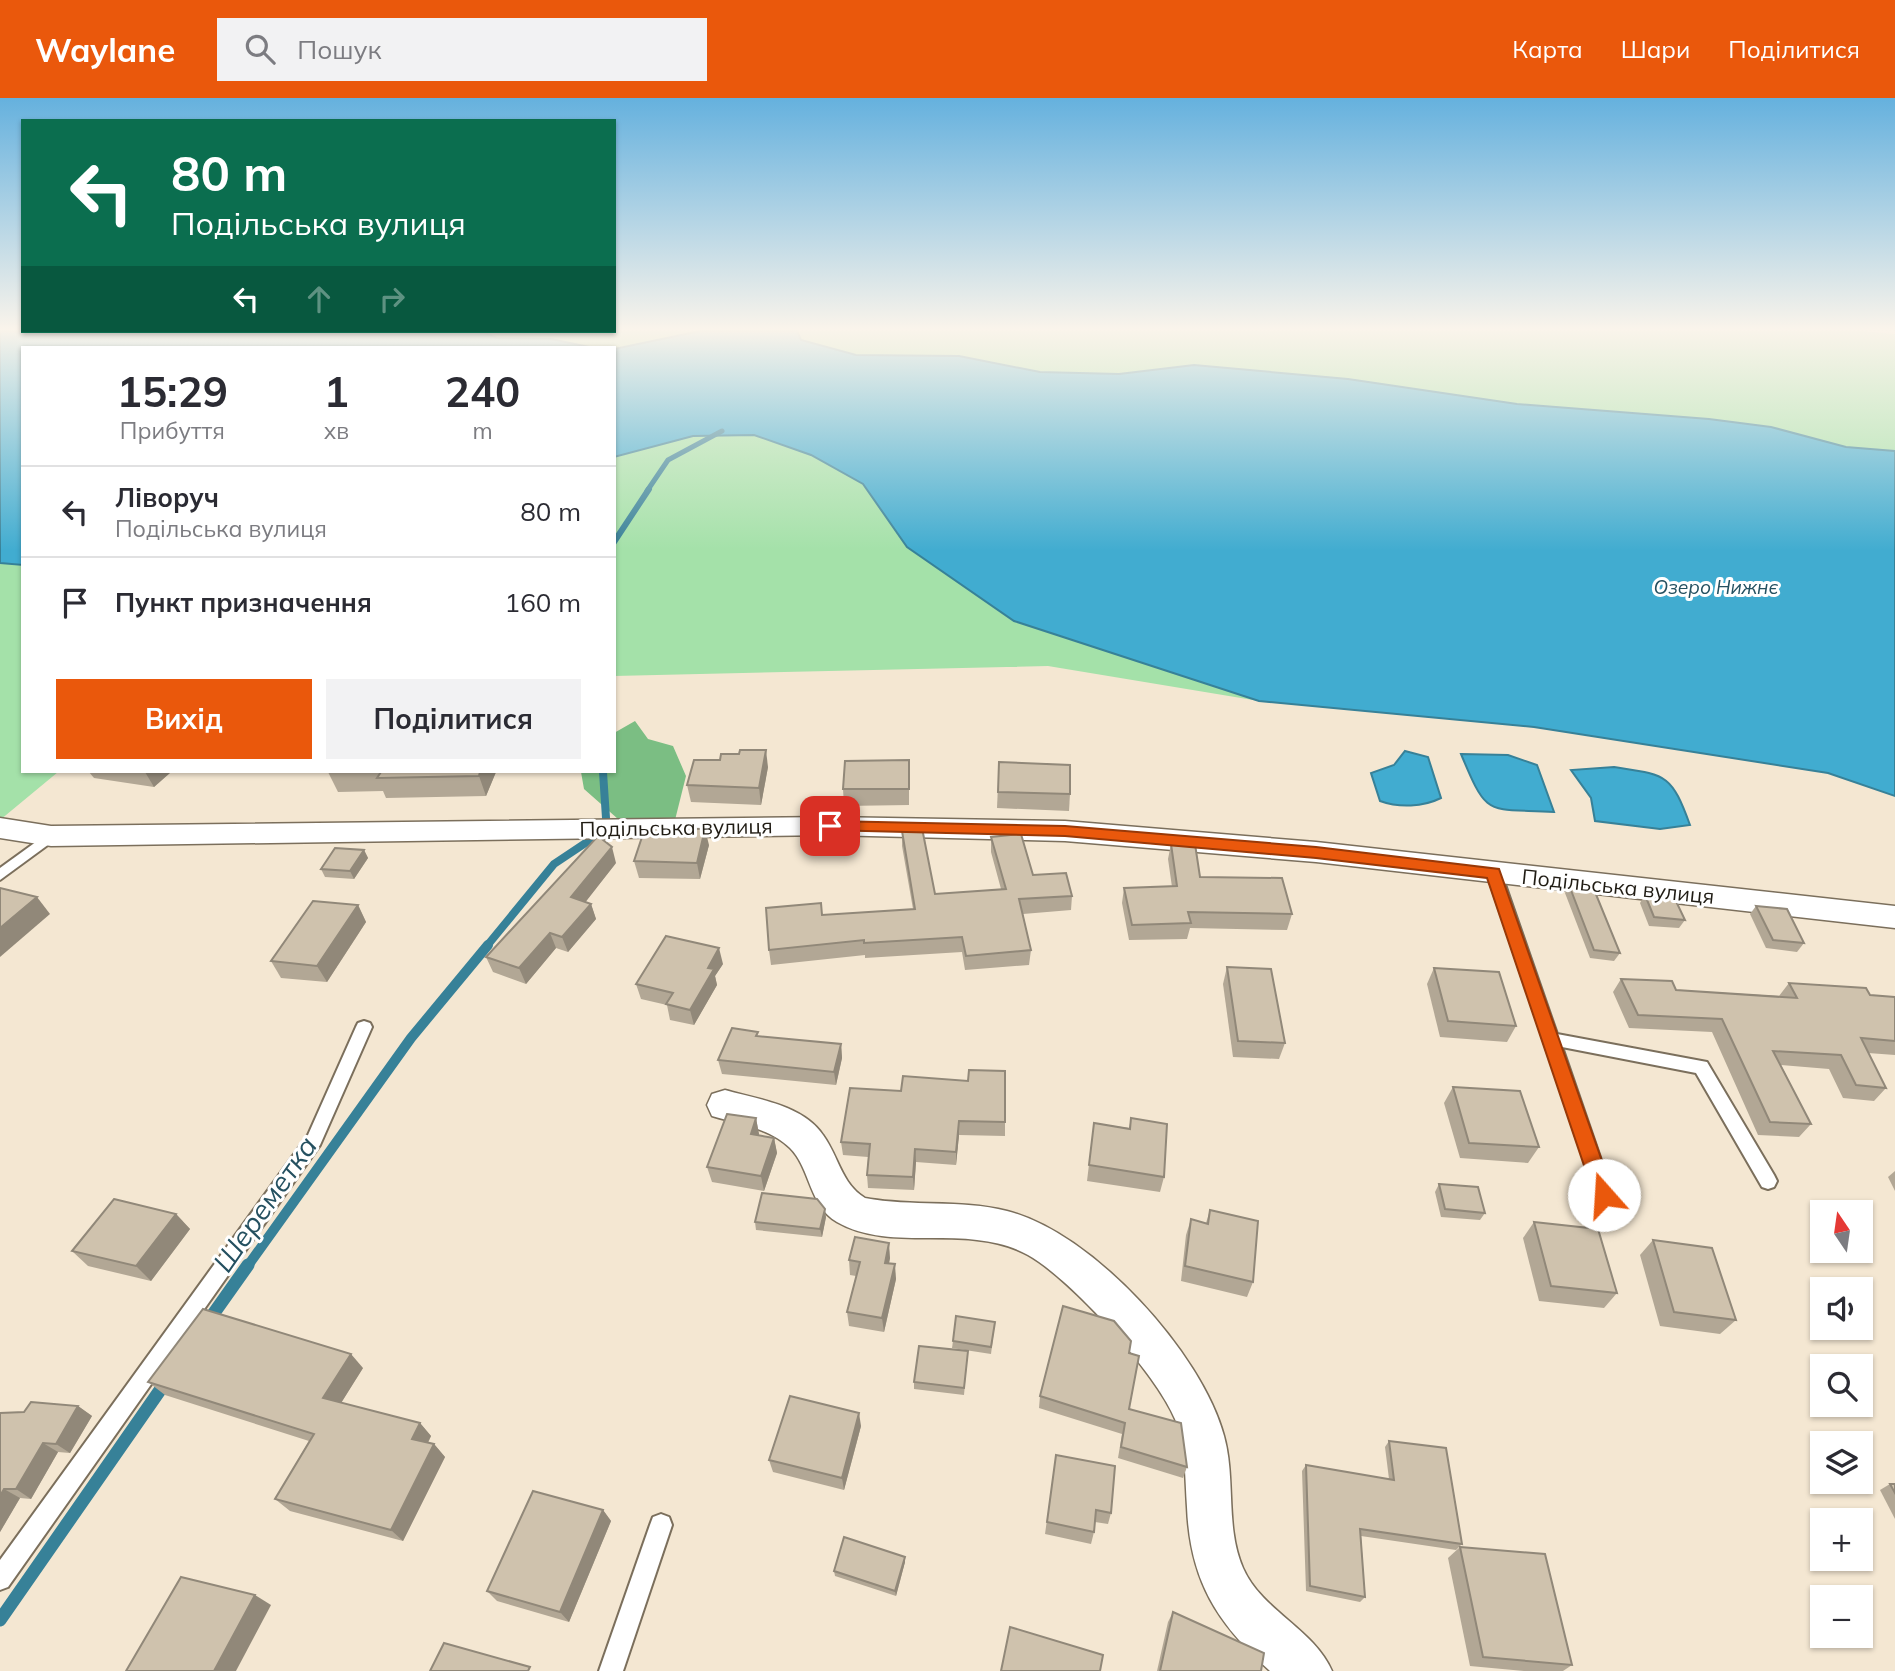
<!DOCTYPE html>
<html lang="uk">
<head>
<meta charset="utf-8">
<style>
	:root { --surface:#fff; --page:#f2f2f3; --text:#2b2b33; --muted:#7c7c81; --line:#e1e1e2; --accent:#ea580c }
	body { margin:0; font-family:Mulish,sans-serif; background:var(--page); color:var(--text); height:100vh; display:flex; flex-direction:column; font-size:26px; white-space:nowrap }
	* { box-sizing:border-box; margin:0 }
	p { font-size:23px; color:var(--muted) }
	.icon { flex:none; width:38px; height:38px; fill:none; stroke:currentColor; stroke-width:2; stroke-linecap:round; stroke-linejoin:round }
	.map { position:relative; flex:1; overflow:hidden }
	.sheet { position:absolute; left:21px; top:248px; width:595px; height:427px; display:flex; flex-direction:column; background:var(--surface); border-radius:0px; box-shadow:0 2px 5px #0004 }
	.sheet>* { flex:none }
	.banner { position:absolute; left:21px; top:21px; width:595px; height:214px; border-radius:0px; box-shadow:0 2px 5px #0004; background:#0b6e4f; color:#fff; overflow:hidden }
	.needle { width:46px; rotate:347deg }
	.buttons { position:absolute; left:1810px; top:1102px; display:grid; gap:14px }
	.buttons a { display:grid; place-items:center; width:63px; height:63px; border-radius:0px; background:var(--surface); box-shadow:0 2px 5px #0004; font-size:35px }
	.pin { position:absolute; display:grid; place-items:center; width:60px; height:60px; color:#fff; margin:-30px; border-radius:14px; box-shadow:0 4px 10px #0006 }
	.me { position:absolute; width:77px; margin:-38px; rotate:341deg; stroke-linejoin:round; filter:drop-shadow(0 0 5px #0008) }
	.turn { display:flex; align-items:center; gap:24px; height:147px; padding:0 35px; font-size:32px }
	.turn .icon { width:91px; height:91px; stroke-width:2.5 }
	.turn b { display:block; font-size:49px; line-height:60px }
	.lanes { display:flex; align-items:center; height:66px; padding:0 35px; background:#0003; justify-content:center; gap:35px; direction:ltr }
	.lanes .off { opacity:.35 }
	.eta { display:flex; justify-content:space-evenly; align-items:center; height:119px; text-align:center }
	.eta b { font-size:42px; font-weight:700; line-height:49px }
	.cta { display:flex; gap:14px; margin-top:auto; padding:14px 35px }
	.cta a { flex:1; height:80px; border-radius:0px; background:var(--accent); color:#fff; font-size:28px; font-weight:700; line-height:80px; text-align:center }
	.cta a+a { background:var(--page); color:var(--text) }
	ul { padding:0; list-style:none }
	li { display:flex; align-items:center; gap:21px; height:91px; padding:0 35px; border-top:2px solid var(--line) }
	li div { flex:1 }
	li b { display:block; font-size:26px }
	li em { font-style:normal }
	header { display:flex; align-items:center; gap:42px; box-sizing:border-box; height:98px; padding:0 35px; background:var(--accent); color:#fff }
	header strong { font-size:33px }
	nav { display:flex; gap:38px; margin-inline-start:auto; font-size:24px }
	.search { width:490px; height:63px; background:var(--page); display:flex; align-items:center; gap:18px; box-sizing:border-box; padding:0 24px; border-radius:0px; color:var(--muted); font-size:26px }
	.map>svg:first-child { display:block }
	.green { fill:#a4e1a9 }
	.forest { fill:#7bbe83 }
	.water { fill:#41acd0; stroke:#378198; stroke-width:2 }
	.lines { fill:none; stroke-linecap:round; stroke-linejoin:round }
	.stream-far4 { stroke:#378198; stroke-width:5 }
	.stream-far3 { stroke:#378198; stroke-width:6 }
	.stream-far2 { stroke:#378198; stroke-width:8 }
	.stream-far1 { stroke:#378198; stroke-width:10 }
	.stream { stroke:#378198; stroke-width:13 }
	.service-casing { stroke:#7b6f5c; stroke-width:4 }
	.minor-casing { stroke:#7b6f5c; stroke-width:3 }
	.service { fill:#fff; fill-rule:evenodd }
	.minor { fill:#fff; fill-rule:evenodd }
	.wall { fill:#b2a795 }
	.shaded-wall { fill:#918879 }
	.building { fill:#cfc2ad; stroke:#918879; stroke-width:2 }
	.route { fill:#ea580c; stroke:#983908; stroke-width:2 }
	.labels { text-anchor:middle; stroke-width:6; stroke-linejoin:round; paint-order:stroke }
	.far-water-label { font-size:19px; font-style:italic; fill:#245060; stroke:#fff }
	.street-label { font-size:21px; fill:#201c14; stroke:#fff }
	.near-water-label { font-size:28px; font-style:italic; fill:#245060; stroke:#fff }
</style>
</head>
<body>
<header>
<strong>Waylane</strong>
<div class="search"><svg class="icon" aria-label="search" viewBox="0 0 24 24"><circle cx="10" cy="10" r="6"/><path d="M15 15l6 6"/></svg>Пошук</div>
<nav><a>Карта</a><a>Шари</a><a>Поділитися</a></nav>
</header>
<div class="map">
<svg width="1895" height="1573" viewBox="0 0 1895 1573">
	<rect width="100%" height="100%" fill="#f4e7d2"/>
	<g class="green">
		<path d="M480,233h220l-86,18 -24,-1 -39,-9 -54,-1z"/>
		<path d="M797,233h1066l32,3v117l-49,-4 -75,-20 -62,-8 -192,-15 -169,-25 -154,-14 -75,9h-41l-38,-2 -81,-16 -103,-1 -45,-11 -10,-4z"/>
		<path d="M754,337l57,20 52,29 44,63 107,74 245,80 -211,-35 -434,10v-219l79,-21z"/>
		<path d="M0,465l23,2v207h35l-58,48z"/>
	</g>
	<path class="forest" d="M635,623l13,18 25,7 13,30 -11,44 -57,-1 -34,-30 -3,-17h33v-39z"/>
	<g class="water">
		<path d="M0,233h480l17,7 54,1 43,9h-571v217l-23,-2z"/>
		<path d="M700,233h97l4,9 55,15 103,1 81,16 79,2 75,-9 154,14 169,25 192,15 62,8 75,20 49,4v345l-67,-23 -294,-46 -275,-26 -245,-80 -107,-74 -44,-63 -52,-29 -57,-20 -61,1 -79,21v-108z"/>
		<path d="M1405,653l23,6 13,41c-18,9 -42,10 -61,3l-9,-28 23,-8z"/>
		<path d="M1461,656l47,1 29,10 17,47c-68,-4 -66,7 -93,-58z"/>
		<path d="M1614,669c52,8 57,6 76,58l-30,4 -65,-8 -4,-23 -20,-28z"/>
	</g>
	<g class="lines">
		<path class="stream-far4" d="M647,393l21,-31 54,-29"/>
		<path class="stream-far3" d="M614,444l35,-53"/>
		<g class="stream-far2">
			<path d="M603,674l3,46"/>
			<path d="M486,849l68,-83 39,-26"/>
		</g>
		<path class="stream-far1" d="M247,1169l164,-229 77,-93"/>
		<g class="stream">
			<path d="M209,1222l39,-55"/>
			<path d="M0,1522l165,-237"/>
		</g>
		<g class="service-casing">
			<g id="service">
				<path d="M51,733l7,5 -2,3 -56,41v-12z"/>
				<path d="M1494,770l7,5 56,161 150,28 67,113 3,6 -3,6 -6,2 -6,-2 -66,-114 -134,-26 51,148 -3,6 -6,2 -6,-2 -111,-328z"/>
				<path d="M364,923l6,2 2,4 -52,118 -312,442 -8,3v-30l308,-425 48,-108 2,-4z"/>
				<path d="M661,1416l8,3 3,8 -49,146h-24l51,-146 3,-8z"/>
			</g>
		</g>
		<g class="minor-casing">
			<g id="minor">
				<path d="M830,719l235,4 251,21 579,64v22l-579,-66 -251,-21 -235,-6 -779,11 -51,-8v-20l51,8z"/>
				<path d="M725,992c32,9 78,15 98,45 16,22 18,48 42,63 47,9 95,1 142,13 85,21 195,142 217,225 12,43 1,91 19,132 19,43 71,61 89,103h-62c-53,-48 -80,-90 -83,-164 -2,-29 -1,-60 -12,-88 -19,-46 -104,-140 -147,-164 -16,-9 -33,-13 -51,-15 -44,-6 -99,6 -140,-18 -28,-16 -26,-53 -47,-74 -20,-20 -52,-24 -78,-32l-5,-11 5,-11z"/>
			</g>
		</g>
		<use href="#service" class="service"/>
		<use href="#minor" class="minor"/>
	</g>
	<g class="wall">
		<path d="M909,662v45l-65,1 -1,-17z"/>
		<path d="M999,664l71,32 -1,17 -72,-3z"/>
		<path d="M768,669l-7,38 -70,-3 -4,-17z"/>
		<path d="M89,674h82l-17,15 -60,-9z"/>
		<path d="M328,674h168l-10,24 -100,2 -3,-7 -45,1z"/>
		<path d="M902,733l33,63 66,-5 -10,-37v-15l42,38 39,21 -1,14 -48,4 8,36 -2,15 -64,5 -3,-18 -97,6v-3l-94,10 -2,-15 53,-35 91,-6 -11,-63z"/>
		<path d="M1171,746l29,33 92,37 -5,16 -97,-2 -3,11 -58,1 -7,-37 2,-15 48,-1 -4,-28z"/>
		<path d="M709,747l-9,34 -61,-1 -5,-17z"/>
		<path d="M364,752l4,8 -14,21 -29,-2 -4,-8z"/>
		<path d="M616,765l-31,39 6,2 5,15 -28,33 -12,-4 -30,36 -33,-12 -7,-15z"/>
		<path d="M1569,787l51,68 -6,8 -24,-3 -25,-65z"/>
		<path d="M1645,797l40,25 -6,8 -30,-2 -9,-23z"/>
		<path d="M358,807l8,17 -39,60 -46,-4 -10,-17z"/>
		<path d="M1756,808l48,37 -7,9 -31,-4 -16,-34z"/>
		<path d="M723,866l-8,12 2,9 -23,40 -24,-5 -3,-15 -26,-6 -5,-15z"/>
		<path d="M1227,869l58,76 -6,16 -46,-2 -10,-73z"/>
		<path d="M1434,870l82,58 -9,16 -67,-5 -13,-53z"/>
		<path d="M1621,881l55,11 103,6 10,-13 81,12 25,2v58l-27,-2 18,35 -12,13 -31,-3 -14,-29 -48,-4 30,59 -12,13 -41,-2 -46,-103 -83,-4 -16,-36z"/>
		<path d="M841,946l1,14 -6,27 -114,-11 -4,-14z"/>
		<path d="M1453,989l86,60 -11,16 -68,-5 -16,-55z"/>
		<path d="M850,990l155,34v14l-46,-1 -3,30 -40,-3 -2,28 -46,-2 -1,-13 1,-18 -25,-2 -2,-13z"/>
		<path d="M756,1020l3,17 15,3 3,15 -13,38 -52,-9 -5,-15z"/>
		<path d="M1131,1020l33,59 -4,15 -73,-11 7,-58 35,5z"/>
		<path d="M1895,1073v20l-7,-14z"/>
		<path d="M1439,1086l46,29 -5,7 -39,-3 -6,-25z"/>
		<path d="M1210,1112l43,72 -6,15 -66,-16 5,-46 5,-16 15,4z"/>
		<path d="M176,1116l14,15 -39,52 -63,-15 -16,-15z"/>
		<path d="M826,1119l-4,20 -66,-7 -1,-8z"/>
		<path d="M1534,1124l83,71 -13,15 -65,-7 -16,-63z"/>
		<path d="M1653,1142l83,80 -16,14 -60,-8 -20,-71z"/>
		<path d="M890,1160l-1,5 7,16 -12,53 -35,-6 -2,-14 9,-36 -6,-1 -1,-15z"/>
		<path d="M995,1224l-4,32 -39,-6 1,-7z"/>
		<path d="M968,1253l-4,44 -50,-6v-7z"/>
		<path d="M1129,1255v56l58,58 -4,11 -65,-20 4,-24 -83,-26 1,-12z"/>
		<path d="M363,1270l-22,35 79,20 11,13 -3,7 6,1 11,13 -42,84 -113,-30 -15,-12 34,-58 -144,-46 -17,-13z"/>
		<path d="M78,1308l14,10 -22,37 -12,-1 -27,47 -11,-1 -20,34v-119l24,-1z"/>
		<path d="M861,1328l-17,64 -71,-18 -4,-12z"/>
		<path d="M1389,1343l73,103 -6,6 -95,-14 4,61 -5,5 -54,-11 -4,-120 4,-6 83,14 -4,-32z"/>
		<path d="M1056,1357l55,58 -3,11 -13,-2 -1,10 -3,12 -46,-10z"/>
		<path d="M1890,1386h5v35l-15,-29z"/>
		<path d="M603,1412l8,11 -42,101 -72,-21 -10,-10z"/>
		<path d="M1460,1449l112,118 -9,6h-39l-54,-5 -22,-108z"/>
		<path d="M905,1459v5l-9,34 -61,-20 -1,-5z"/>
		<path d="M1173,1514l88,59h-104l11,-49z"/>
	</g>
	<g class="shaded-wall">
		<path d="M766,652l2,17 -7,38 -2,-17z"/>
		<path d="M145,674h26l-17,15z"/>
		<path d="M480,674h16l-10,24 -7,-20z"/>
		<path d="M705,731l4,16 -9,34 -3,-16z"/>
		<path d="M612,749l4,16 -39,50 -6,-16z"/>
		<path d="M364,752l4,8 -14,21 -4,-8z"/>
		<path d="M37,799l13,17 -50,43v-29z"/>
		<path d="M591,806l5,15 -28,33 -6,-15z"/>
		<path d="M358,807l8,17 -39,60 -10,-16z"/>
		<path d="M550,835l6,15 -30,36 -7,-16z"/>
		<path d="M719,850l4,16 -8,12 2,9 -23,40 -4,-15 18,-42z"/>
		<path d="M841,946l1,14 -6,27 -2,-13z"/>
		<path d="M756,1020l3,16 -5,16 -3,-16z"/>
		<path d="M959,1023v14l-3,30v-13z"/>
		<path d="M774,1040l3,15 -13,38 -3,-15z"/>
		<path d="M915,1051l1,13 -2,28 -1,-13z"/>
		<path d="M825,1111l1,8 -4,20 -2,-8z"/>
		<path d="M176,1116l14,15 -39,52 -15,-15z"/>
		<path d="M889,1145l1,15 -4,19 -1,-14z"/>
		<path d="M895,1166l1,15 -12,53 -2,-14z"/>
		<path d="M351,1256l12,14 -27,43 -13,-13z"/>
		<path d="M78,1308l14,10 -22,37 -14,-9z"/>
		<path d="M859,1315l2,13 -17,64 -2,-12z"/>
		<path d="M420,1325l11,13 -8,16 -11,-13z"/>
		<path d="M43,1345l15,9 -27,47 -15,-10z"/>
		<path d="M434,1346l11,13 -42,84 -12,-11z"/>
		<path d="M4,1391l16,9 -20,34v-36z"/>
		<path d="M603,1412l8,11 -42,101 -9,-10z"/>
		<path d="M905,1459v5l-9,34 -1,-5z"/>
		<path d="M255,1497l16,10 -35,66h-22z"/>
	</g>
	<g class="building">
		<path d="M740,652h26l-7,38 -72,-3 7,-25h26l1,-6h18z"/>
		<path d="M909,662v29h-66l2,-28z"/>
		<path d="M999,664l71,3v29l-72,-2z"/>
		<path d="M381,674h99l-1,4 -102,2z"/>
		<path d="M645,730l60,1 -8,34 -63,-2z"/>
		<path d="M922,730l13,66 71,-5 -15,-52 30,-3 12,41 33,-2 6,23 -53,3 12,51 -65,6 -4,-19 -98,6v-3l-95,10 -3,-42 55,-5 1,12 93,-6 -13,-78z"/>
		<path d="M598,738l14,11 -41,50 20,7 -29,33 -12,-4 -31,35 -33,-11z"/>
		<path d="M1171,746h24l5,33 82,1 10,36 -104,-2 3,11 -59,2 -8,-37 53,-2z"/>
		<path d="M335,750l29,2 -14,21 -29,-2z"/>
		<path d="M1569,787l24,2 27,66 -26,-3z"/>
		<path d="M0,790l37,9 -37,31z"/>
		<path d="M1645,797l29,2 11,23 -31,-3z"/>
		<path d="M313,803l45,4 -41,61 -46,-5z"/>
		<path d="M1756,808l31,3 17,34 -31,-3z"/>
		<path d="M666,838l53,12 -11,20 6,1 -24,41 -24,-6 7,-11 -37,-9z"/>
		<path d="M1227,869l44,2 14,74 -47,-2z"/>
		<path d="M1434,870l65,4 17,54 -68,-5z"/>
		<path d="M1621,881l51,2 4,9 121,8 -8,-15 77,5 4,7 25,2v44l-34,-3 25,50 -30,-3 -15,-30 -68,-4 38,73 -41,-2 -48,-103 -84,-4z"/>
		<path d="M732,930l26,4 -2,4 85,8 -7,28 -116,-12z"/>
		<path d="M969,972l36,1v51l-46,-1 -3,31 -41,-3 -2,28 -46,-2 3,-31 -29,-2 9,-54 51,3 2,-15 65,5z"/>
		<path d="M1453,989l67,4 19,56 -70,-4z"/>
		<path d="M727,1016l29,4 -5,16 23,4 -13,38 -54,-9z"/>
		<path d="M1131,1020l36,6 -3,53 -75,-12 5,-42 36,6z"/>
		<path d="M1439,1086l39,3 7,26 -40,-4z"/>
		<path d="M762,1095l55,6 8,10 -5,20 -65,-7z"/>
		<path d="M114,1101l62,15 -40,52 -64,-15z"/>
		<path d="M1210,1112l48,11 -5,61 -68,-16 6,-47 17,5z"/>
		<path d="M1534,1124l64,7 19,64 -66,-7z"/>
		<path d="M855,1139l34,6 -4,20 10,1 -13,54 -35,-6 13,-50 -11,-2z"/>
		<path d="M1653,1142l59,8 24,72 -62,-8z"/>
		<path d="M1063,1208l51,15 17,20 -2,12 10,3 -10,53 52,14 6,44 -66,-20 4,-24 -85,-27z"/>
		<path d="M203,1211l148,45 -28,44 97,25 -8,16 22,5 -43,86 -116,-31 39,-65 -166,-52z"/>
		<path d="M956,1218l39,6 -4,25 -38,-6z"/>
		<path d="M919,1248l49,5 -4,37 -50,-6z"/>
		<path d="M790,1298l69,17 -17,65 -73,-18z"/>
		<path d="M31,1304l47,4 -22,38 -13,-1 -27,46h-12l-4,7v-83l24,-1z"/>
		<path d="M1389,1343l57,7 16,96 -102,-15 5,68 -55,-11 -4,-121 88,15z"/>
		<path d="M1056,1357l59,11 -4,47 -15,-3 -2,22 -47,-10z"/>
		<path d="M1890,1386h5v9z"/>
		<path d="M533,1393l70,19 -43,102 -73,-21z"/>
		<path d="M844,1439l61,20 -10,34 -61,-20z"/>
		<path d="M1460,1449l85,7 27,111 -89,-8z"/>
		<path d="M181,1479l74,18 -41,76h-88z"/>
		<path d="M1173,1514l91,41 -3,18h-101z"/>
		<path d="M1010,1529l93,28 -3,16h-99z"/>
		<path d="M444,1545l86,24 -2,4h-98z"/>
	</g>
	<linearGradient id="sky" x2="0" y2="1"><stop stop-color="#65b1de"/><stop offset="0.51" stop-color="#faf4eb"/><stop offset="1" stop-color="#faf4eb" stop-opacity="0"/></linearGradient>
	<rect width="1895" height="453" fill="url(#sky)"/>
	<path class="route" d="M830,723l235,5 251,21 183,22 115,326 -2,6 -8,3 -7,-3 -3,-6 -107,-317 -171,-20 -251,-22 -240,-6 -3,-4z"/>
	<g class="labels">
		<g class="far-water-label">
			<text x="1716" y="496">Озеро Нижнє</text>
		</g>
		<g class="street-label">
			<text transform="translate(676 730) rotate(-1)" y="7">Подільська вулиця</text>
			<text transform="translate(1618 789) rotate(6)" y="7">Подільська вулиця</text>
		</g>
		<g class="near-water-label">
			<text transform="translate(265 1106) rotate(-55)" y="10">Шереметка</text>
		</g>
	</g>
</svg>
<div class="buttons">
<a><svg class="needle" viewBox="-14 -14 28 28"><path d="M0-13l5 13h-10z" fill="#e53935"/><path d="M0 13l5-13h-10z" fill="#7c7c81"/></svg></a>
<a><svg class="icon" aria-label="sound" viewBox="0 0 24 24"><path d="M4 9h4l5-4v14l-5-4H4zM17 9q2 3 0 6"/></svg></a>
<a><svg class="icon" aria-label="search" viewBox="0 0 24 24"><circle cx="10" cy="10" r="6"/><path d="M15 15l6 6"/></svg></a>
<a><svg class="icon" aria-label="layers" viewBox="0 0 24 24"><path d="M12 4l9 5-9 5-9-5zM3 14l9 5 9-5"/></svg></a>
<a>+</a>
<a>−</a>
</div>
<div class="pin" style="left:830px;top:728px;background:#d93025"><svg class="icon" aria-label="arrive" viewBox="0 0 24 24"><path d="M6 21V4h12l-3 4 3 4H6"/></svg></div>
<svg class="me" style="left:1604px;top:1097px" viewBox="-20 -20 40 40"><circle r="19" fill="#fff"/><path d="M0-13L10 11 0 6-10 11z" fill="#ea580c"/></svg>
<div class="banner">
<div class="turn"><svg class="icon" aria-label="left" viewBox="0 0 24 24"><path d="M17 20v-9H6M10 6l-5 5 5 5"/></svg><div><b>80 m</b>Подільська вулиця</div></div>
<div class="lanes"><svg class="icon" aria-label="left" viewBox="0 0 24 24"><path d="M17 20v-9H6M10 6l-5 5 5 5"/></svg><svg class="icon off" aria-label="ahead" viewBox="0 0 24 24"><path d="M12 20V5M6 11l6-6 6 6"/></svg><svg class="icon off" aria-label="right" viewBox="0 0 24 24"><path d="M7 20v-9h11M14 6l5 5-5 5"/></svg></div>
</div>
<section class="sheet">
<div class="eta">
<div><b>15:29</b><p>Прибуття</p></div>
<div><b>1</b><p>хв</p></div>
<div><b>240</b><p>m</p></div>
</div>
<ul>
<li><svg class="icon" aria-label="left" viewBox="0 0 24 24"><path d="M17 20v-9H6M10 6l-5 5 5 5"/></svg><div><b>Ліворуч</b><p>Подільська вулиця</p></div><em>80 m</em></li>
<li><svg class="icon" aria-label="arrive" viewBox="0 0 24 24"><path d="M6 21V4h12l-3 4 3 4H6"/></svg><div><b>Пункт призначення</b></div><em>160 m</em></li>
</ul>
<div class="cta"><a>Вихід</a><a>Поділитися</a></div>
</section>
</div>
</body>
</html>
